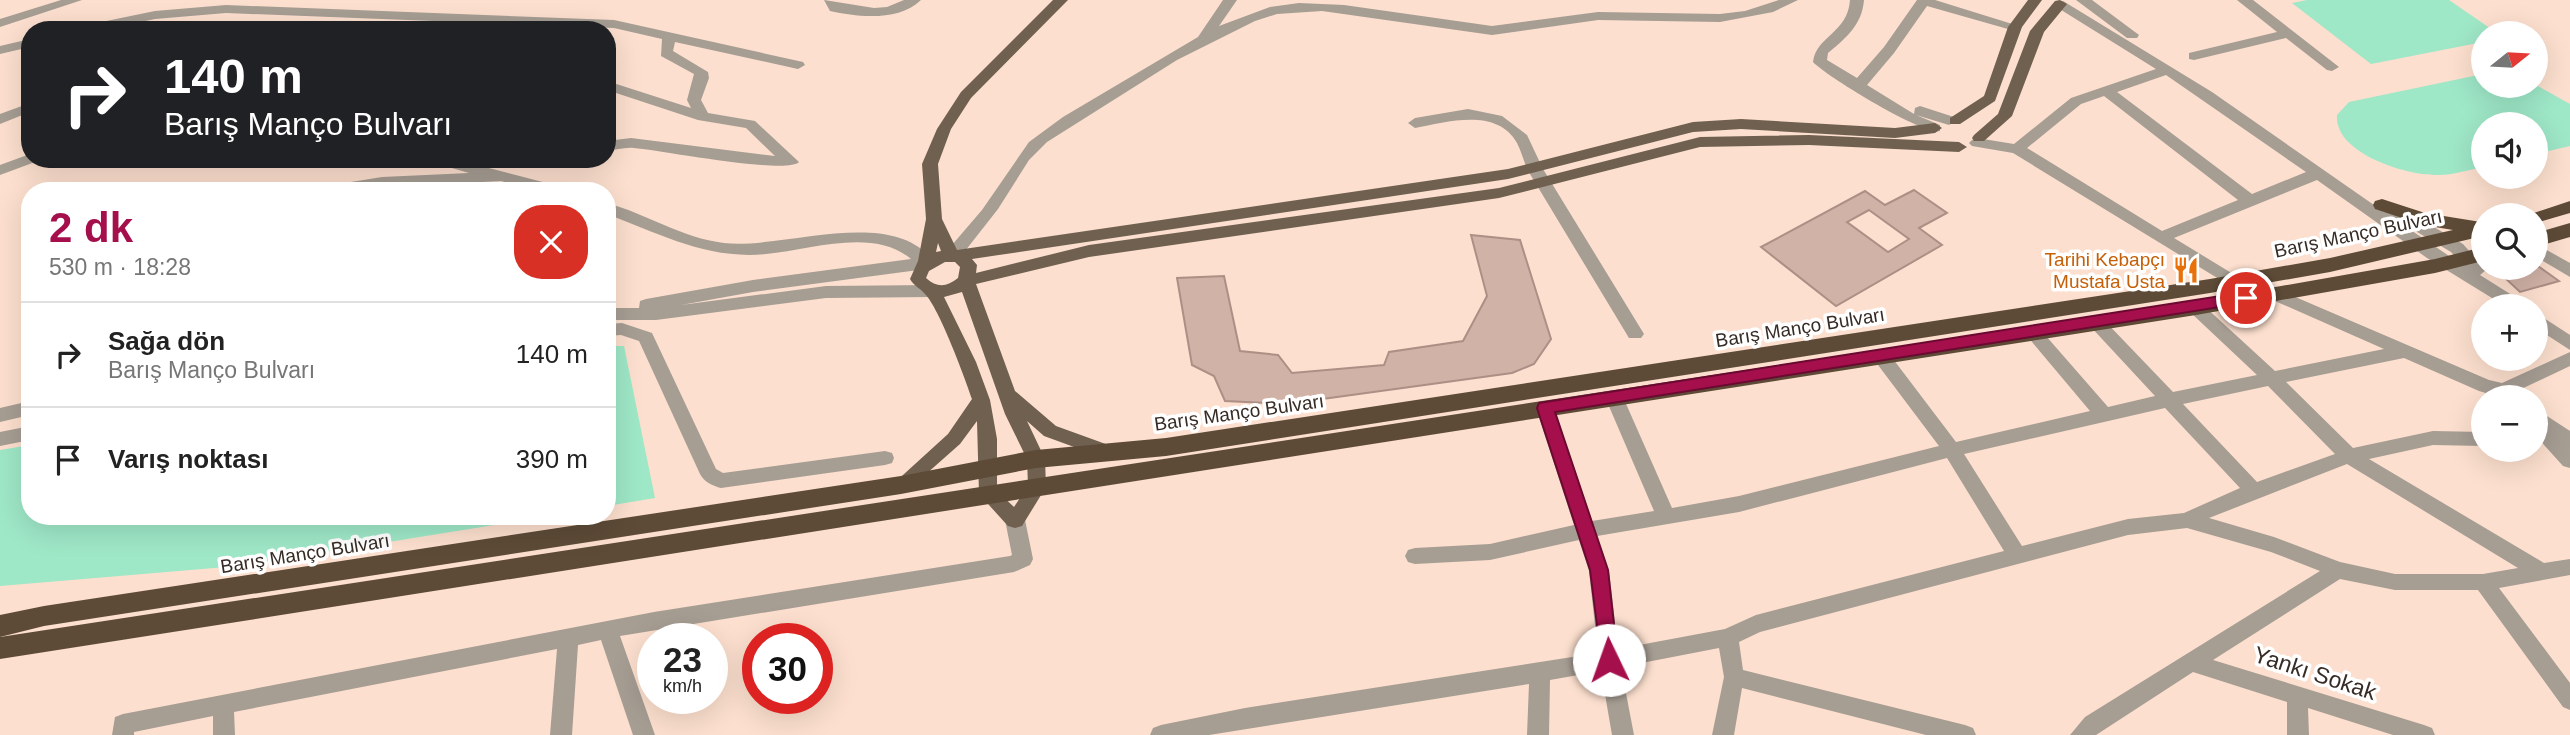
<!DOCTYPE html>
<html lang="tr">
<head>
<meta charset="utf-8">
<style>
	:root { --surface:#fff; --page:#f2f2f2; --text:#222; --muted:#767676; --line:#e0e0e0; --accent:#a5104c }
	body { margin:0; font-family:Arial,sans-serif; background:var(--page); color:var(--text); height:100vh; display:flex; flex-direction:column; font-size:26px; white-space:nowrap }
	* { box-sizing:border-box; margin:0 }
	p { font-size:23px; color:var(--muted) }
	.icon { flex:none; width:38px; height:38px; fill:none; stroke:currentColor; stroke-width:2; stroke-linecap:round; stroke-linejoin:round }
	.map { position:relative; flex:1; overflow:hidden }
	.drawer { position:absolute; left:21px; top:182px; width:595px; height:343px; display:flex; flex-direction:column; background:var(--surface); border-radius:28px; box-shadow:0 7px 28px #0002 }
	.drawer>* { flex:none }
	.guide { position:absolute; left:21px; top:21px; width:595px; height:147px; border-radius:28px; box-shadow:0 7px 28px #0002; background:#202124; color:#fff; overflow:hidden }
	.needle { width:46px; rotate:72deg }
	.fabs { position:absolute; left:2471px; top:21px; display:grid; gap:14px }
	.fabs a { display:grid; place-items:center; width:77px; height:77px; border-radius:50%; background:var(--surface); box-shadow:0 7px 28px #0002; font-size:35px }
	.speed { position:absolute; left:637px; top:623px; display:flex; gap:14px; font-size:35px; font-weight:700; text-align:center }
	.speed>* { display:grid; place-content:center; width:91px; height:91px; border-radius:50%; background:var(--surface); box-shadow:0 7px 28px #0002; line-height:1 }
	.speed small { font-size:18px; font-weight:400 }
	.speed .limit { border:10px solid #d22; background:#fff; color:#111 }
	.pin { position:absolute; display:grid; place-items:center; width:60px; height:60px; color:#fff; margin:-30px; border:4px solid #fff; border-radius:50%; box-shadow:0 2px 7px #0007 }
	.me { position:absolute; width:77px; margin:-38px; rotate:357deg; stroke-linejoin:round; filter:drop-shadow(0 0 5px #0008) }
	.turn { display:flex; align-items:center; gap:24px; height:147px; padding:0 28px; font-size:32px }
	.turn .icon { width:91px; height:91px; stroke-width:2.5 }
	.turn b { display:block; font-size:49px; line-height:60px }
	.round { display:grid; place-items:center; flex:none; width:74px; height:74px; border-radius:28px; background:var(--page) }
	.overview { display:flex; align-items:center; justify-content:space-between; height:119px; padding:0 28px }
	h1 { font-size:42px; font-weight:800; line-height:52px; color:var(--accent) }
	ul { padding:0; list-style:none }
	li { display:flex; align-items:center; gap:21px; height:105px; padding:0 28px; border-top:2px solid var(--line) }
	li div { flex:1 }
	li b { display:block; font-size:26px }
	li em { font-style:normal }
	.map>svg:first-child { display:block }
	.green { fill:#9ee7c7 }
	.building { fill:#d1b2a7; stroke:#ad8f85; stroke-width:2; fill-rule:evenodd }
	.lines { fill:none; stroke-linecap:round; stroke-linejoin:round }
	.minor { fill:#a69d93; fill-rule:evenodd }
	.major { fill:#70604f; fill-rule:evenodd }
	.highway { fill:#5d4b37; fill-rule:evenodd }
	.route { fill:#a5104c; stroke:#6b0a31; stroke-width:2 }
	.labels { text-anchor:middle; stroke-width:7; stroke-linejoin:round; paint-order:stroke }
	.street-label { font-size:19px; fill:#362b25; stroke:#fff }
	.food-label { font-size:19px; fill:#c56008; stroke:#fff; text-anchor:end }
	.near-street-label { font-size:23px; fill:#362b25; stroke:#fff }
</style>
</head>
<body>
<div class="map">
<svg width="2570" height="735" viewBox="0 0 2570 735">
	<rect width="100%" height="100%" fill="#fcdfce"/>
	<g class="green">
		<path d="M2307,0h142l48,33h-14v9l-112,22 -79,-61z"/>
		<path d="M2483,74v12l53,-1 34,19v42l-34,8v-30h-53v43c-16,3 -32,9 -48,8 -30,0 -101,-22 -98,-60l12,-13z"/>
		<path d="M607,346h17l31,152 -48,8z"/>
		<path d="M30,445v71h521l-313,50 -238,20v-136z"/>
	</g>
	<g class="building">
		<path d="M1914,190l33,23 -28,15 23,17 -106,61 -75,-59 104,-56 20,14zM1869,210l40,29 -21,13 -41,-30z"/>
		<path d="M1471,235l49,5 31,99 -17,25 -22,9 -226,31 -61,-3 -11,-25 -22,-11 -15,-87 47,-2 16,75 38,4 14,18 92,-8 5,-13 74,-11 24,-45z"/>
		<path d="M2538,266l21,15 -39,11 -18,-17z"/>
	</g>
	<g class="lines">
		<g class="minor">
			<path d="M61,0h21l-82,27v-8z"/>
			<path d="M824,0l50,8 13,-1 17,-7h17c-23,22 -63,17 -91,11z"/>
			<path d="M1223,0h14l-18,26 51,-19 29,-4 45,2 148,21 106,-14 122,2 25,-3 34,-11h19l-25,12 -53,10 -122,-2 -106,15 -170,-24 -45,3 -22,7 -78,39 -130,82 -18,18 -31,49 -40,51h-12l-2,-4 2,-4 36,-42 47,-68 34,-25 135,-80z"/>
			<path d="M1850,0h14c-2,25 -18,38 -36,53l-1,7 30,18 27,-31 33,-47h18l87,27 -7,4 -88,-25 -33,47 -27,32 47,29 1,-6 5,-2 34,11 2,3 -7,5 -33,-10 24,10v6c-16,5 -114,-55 -127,-69 3,-26 35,-29 37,-62z"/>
			<path d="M2076,0h16l47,35 -2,3h-10z"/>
			<path d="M2237,0h16l86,67 -7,4 -5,-1 -41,-32 -92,22 -5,-1v-6l88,-21z"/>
			<path d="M2063,1l149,91 172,120v-7h12l67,39 23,26 -6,5 43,27 2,4h-20l-78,-48 -110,-78 -143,58 64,39 2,4 -2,4 -6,2 -219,-134 -41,-7 -3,-3 3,-3 5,-2 37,6 57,-46 85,-29 -98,-61v-6zM2166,75l140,97 -54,22 -135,-102zM2104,96l134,104 -76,31 -135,-83 54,-44zM2390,216l61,36 13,14z"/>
			<path d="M226,5l388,15 189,42 2,3 -7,4 -123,-27 -2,9 35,21 1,6 -8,22 7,13 47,8 44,41c-12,13 -140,-12 -165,-14 -9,-1 -18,2 -27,3v-10l24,-3 144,18 -29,-28 -48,-8 -91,-30v-9l84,27 -4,-8 7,-26 -33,-18 1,-17 -48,-11 -388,-15 -71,6 -52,11h-28l7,-4 73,-15z"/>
			<path d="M30,39v8l-30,7v-8z"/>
			<path d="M30,103v9l-30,12v-10z"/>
			<path d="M1468,109l34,7 25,19 16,34 101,165 -3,4h-12l-102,-169c-3,-8 -6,-18 -10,-26 -20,-36 -70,-21 -102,-15l-7,-5 7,-5z"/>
			<path d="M30,154v5h7l-2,3 -35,13v-10z"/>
			<path d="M429,159l36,3 51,-3 -7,5 -24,3 77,20 3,4h-28l-36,-10 -183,10 8,-5 56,-9 87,-4 -38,-11z"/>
			<path d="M607,203c40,11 75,35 117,40 58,7 171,-39 210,20l-8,6 -173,23 -72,13 145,-19 106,-1 8,6 -8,6 -106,1 -170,22h-49v-12h32l1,-7 6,-2 107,-19 158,-21c-38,-32 -101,-9 -145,-5 -58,6 -106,-20 -159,-40z"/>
			<path d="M2536,244l34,19v14l-34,-20z"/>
			<path d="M2272,287l217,93 13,3 68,-31v14l-53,25 5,6h-23l-20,-6 -75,-33 -118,24 67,66 80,-17 50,1v14l-50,-1 -64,14 175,104 26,-4v16l-71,13 71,95v27l-7,-3 -85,-117h-83l-55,-11 -127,81 211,65 8,3 3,7h-42l-85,-27 1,27h-22v-33l-94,-30 -97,63h-26l15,-18 235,-146 -49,-19 -84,-24 -59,7 -368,97 -21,10 4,28 222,55 8,3 3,7h-50l-184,-47 -8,47h-22l12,-58 -5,-29 -98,19 13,68h-22l-11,-64 -51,9 -1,55h-22l2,-51 -320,51h-59l3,-7 8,-3 84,-17 353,-55 -9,-82 -10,-31 -89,20 -75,4 -7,-2 -3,-6 3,-6 7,-2 75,-4 84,-19 -38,-117 3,-5h12l3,5 38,113 62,-10 -49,-114 3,-5h12l3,5 49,111 67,-12 200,-50 -64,-85 -3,-5 3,-5h12l69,91 134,-31 -63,-75 -3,-4 3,-4h12l69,79 47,-11 -65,-70 -2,-4 8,-6 6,2 71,74 84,-17 -67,-63 -2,-4 2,-4h12l73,67 109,-22 -118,-52 -2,-4zM2268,386l67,68 -78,28 -74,-78zM2165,408l75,80 -56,25 -56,6 -106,27 -58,-92zM1947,458l57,93 -248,64 -31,14 -107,20 -9,-78 -12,-35 142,-24zM2347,464l171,104 -35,6h-88l-55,-12 -66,-25 -65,-19z"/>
			<path d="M2536,313l34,22v15l-34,-22z"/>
			<path d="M622,323l30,10 64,136 7,4 162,-22 7,2 2,5 -2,5 -7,2 -164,23c-8,-2 -17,-6 -21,-14l-61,-133 -18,-6 -14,1v-12z"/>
			<path d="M30,401v14l-30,7v-14z"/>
			<path d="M2547,416l23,15v37l-7,-2 -27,-30v-19z"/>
			<path d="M30,426v14l-30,6v-14z"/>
			<path d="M1015,512l7,2 3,6 8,39 -3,6 -16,7 -394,64 35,99h-22l-32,-95 -23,5 -6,90h-22l7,-86 -323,63 1,23h-22v-19l-79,16v3h-22l3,-18 8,-3 531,-102 356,-56 2,-1 -7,-35 3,-6z"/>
		</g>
		<g class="major">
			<path d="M1053,0h15l-97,98 -20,31 -13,35 4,55 15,31 551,-81 185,-47 48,-3 154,9 40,-5 7,5 -7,5 -40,5 -154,-9 -48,3 -185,47 -536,80 5,6 -1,8 113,-28 410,-57 201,-51 109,-2 150,7 8,5 -8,5 -150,-7 -109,2 -201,51 -410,59 -113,27 39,107 41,35 58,21 2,5 -2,5 -7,2 -63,-23 -17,-15 18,38 1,28 -24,39 -7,2 -7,-2 -29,-32 -2,-73 -17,23 -52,46 -7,3 -7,-3 -2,-5 56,-51 24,-35c-7,-21 -33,-91 -47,-105 -5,-6 -11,-8 -15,-15l8,-18 8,-42 -4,-55 15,-35 24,-37zM938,243l3,8 -5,1zM945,262h10l5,5 -2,11c-11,9 -21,10 -32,0l3,-7zM962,292l43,122 22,45 1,27 -14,21 -17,-16v-52l-7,-39 -14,-38 -32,-65z"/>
			<path d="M2028,0h14l-20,27 -27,74 -35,23h-10v-6l34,-22 24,-69z"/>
			<path d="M2060,0l7,4 -23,28 -32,84 -28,25h-10l-2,-3 2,-3 24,-21 32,-83 25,-30z"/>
		</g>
		<g class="highway">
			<path d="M2382,199l43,14 56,9 2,14 -153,36 -120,21 -1044,163 -130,12 -135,26 -857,132 -44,11v-22l44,-9 857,-130 135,-26 130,-12 1044,-159 120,-21 123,-28 -30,-5 -48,-16 -2,-4 2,-4z"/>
			<path d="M2570,201v12l-34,10v-8h-8z"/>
			<path d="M2570,223v14l-34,10v-14z"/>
			<path d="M2483,247v14l-48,12 -239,42 -2196,344v-22l2196,-336 239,-42z"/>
		</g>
	</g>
	<path class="route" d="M2246,292l6,2v8l-697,110 53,158 10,90 -3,5h-13l-12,-95 -53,-162 2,-5z"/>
	<defs>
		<g id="restaurant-bare" transform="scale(2.1)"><path d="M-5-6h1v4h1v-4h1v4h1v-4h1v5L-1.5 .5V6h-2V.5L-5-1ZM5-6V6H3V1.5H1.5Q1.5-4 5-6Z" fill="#e8710a" stroke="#fff" stroke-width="2.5" paint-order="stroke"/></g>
	</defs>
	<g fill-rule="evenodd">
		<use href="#restaurant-bare" x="2186" y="270"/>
	</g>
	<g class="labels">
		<g class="street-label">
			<text transform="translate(2358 233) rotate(-12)" y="7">Barış Manço Bulvarı</text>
			<text transform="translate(1800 327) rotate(-9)" y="7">Barış Manço Bulvarı</text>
			<text transform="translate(1239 412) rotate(-8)" y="7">Barış Manço Bulvarı</text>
			<text transform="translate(305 553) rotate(-9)" y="7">Barış Manço Bulvarı</text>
		</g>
		<g class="food-label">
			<text x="2165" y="266">Tarihi Kebapçı<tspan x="2165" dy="22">Mustafa Usta</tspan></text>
		</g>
		<g class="near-street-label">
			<text transform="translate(2315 673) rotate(18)" y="8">Yankı Sokak</text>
		</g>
	</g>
</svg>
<div class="fabs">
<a><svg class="needle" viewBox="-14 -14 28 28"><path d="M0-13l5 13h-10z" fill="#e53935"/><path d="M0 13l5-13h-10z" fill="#767676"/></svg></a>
<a><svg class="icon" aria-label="sound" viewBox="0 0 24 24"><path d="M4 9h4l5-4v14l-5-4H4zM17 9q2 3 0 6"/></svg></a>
<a><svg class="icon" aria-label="search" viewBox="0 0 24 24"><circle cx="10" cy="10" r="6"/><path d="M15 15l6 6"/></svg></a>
<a>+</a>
<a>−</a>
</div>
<div class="speed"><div>23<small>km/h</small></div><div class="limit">30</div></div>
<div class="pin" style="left:2246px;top:298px;background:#d93025"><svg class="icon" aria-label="arrive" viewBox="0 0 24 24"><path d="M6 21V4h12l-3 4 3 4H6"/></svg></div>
<svg class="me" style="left:1609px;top:660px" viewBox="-20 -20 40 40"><circle r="19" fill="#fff"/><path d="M0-13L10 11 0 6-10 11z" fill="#a5104c"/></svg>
<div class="guide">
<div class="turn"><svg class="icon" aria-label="right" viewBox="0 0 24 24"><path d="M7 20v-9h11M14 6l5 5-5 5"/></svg><div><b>140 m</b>Barış Manço Bulvarı</div></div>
</div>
<section class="drawer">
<div class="overview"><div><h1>2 dk</h1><p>530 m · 18:28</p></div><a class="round" style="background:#d93025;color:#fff"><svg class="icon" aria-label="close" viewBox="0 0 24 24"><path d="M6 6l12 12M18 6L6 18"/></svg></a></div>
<ul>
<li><svg class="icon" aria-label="right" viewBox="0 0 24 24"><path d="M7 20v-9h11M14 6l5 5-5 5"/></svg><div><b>Sağa dön</b><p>Barış Manço Bulvarı</p></div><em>140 m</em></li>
<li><svg class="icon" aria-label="arrive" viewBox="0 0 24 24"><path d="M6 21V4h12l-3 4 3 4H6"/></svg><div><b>Varış noktası</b></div><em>390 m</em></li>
</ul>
</section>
</div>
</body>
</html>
